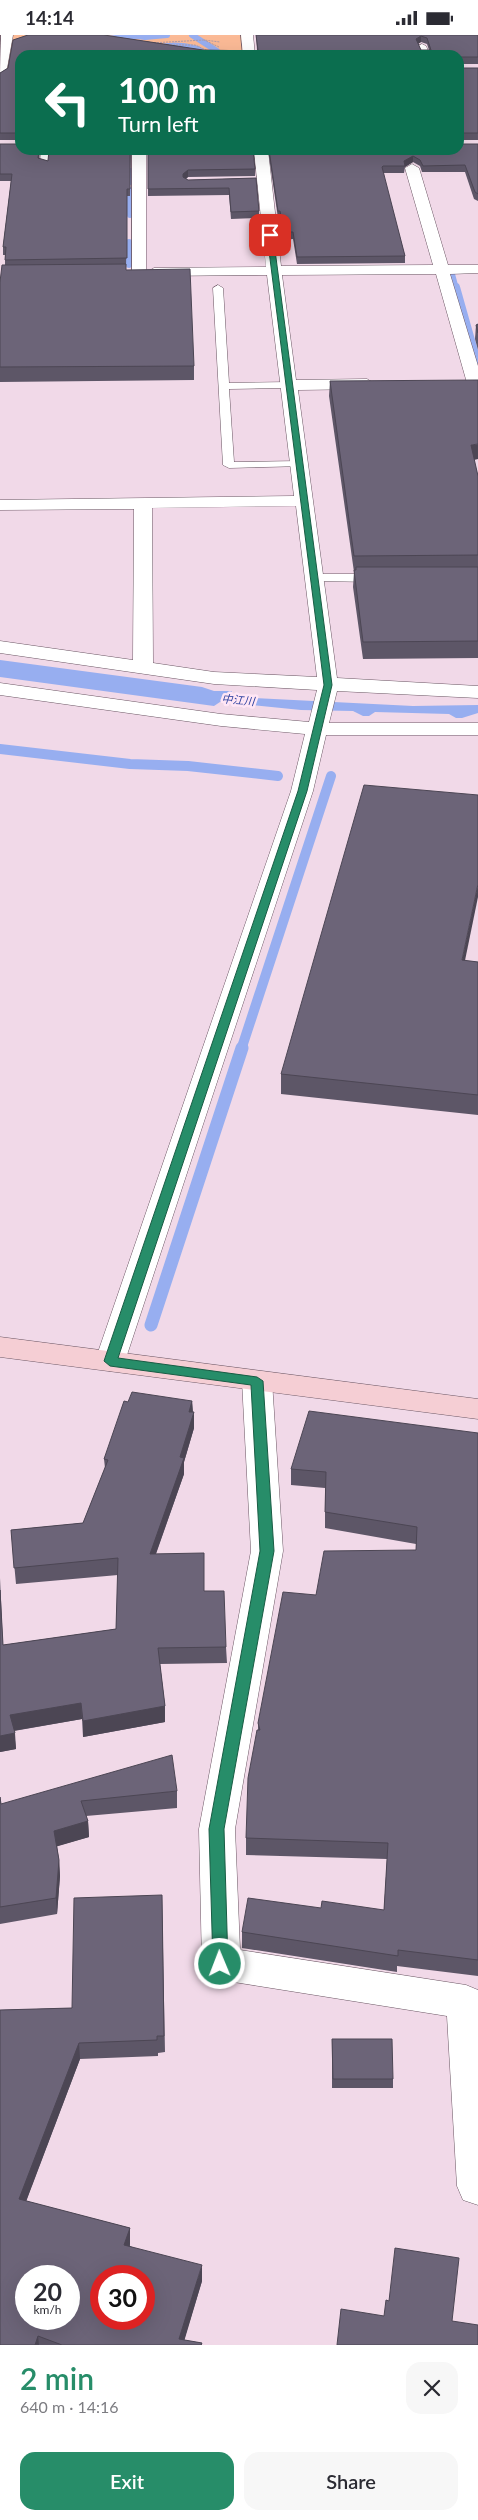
<!DOCTYPE html>
<html lang="en">
<head>
<meta charset="utf-8">
<style>
	:root { --surface:#fff; --page:#f7f7f7; --text:#2b2b33; --muted:#7c7c81; --accent:#278d69 }
	body { margin:0; font-family:Lato,"Noto Sans JP",sans-serif; background:var(--page); color:var(--text); height:100vh; display:flex; flex-direction:column; font-size:19px; white-space:nowrap }
	* { box-sizing:border-box; margin:0 }
	p { font-size:16px; color:var(--muted) }
	.icon { flex:none; width:28px; height:28px; fill:none; stroke:currentColor; stroke-width:2; stroke-linecap:round; stroke-linejoin:round }
	.map { position:relative; height:2310px; overflow:hidden }
	.sheet { display:flex; flex-direction:column; background:var(--surface); flex:1 }
	.sheet>* { flex:none }
	.top-card { position:absolute; left:15px; top:15px; width:449px; height:105px; border-radius:15px; box-shadow:0 5px 20px #0002; background:#0b6e4f; color:#fff; overflow:hidden }
	.speed { position:absolute; left:15px; top:2230px; display:flex; gap:10px; font-size:25px; font-weight:700; text-align:center }
	.speed>* { display:grid; place-content:center; width:65px; height:65px; border-radius:50%; background:var(--surface); box-shadow:0 5px 20px #0002; line-height:1 }
	.speed small { font-size:12px; font-weight:400 }
	.speed .limit { border:8px solid #d22; background:#fff; color:#111 }
	.pin { position:absolute; display:grid; place-items:center; width:42px; height:42px; color:#fff; margin:-21px; border-radius:10px; box-shadow:0 2px 8px #0006 }
	.me { position:absolute; width:55px; margin:-28px; rotate:359deg; stroke-linejoin:round; filter:drop-shadow(0 0 4px #0008) }
	.turn { display:flex; align-items:center; gap:18px; height:105px; padding:0 20px; font-size:22px }
	.turn .icon { width:65px; height:65px; stroke-width:2.5 }
	.turn b { display:block; font-size:35px; line-height:42px }
	.round { display:grid; place-items:center; flex:none; width:52px; height:52px; border-radius:15px; background:var(--page) }
	.head { display:flex; align-items:center; justify-content:space-between; height:85px; padding:0 20px }
	h1 { font-size:30px; font-weight:600; line-height:38px; color:var(--accent) }
	.primary-button { display:flex; gap:10px; margin-top:auto; padding:10px 20px }
	.primary-button a { flex:1; height:58px; border-radius:15px; background:var(--accent); color:#fff; font-size:20px; font-weight:600; line-height:58px; text-align:center }
	.primary-button a+a { background:var(--page); color:var(--text) }
	.status { display:flex; justify-content:space-between; align-items:center; height:35px; padding:0 25px; background:var(--surface); direction:ltr }
	.status svg { height:14px; fill:currentColor }
	.map>svg:first-child { display:block }
	.green { fill:#fbba96 }
	.water { fill:#97aef0 }
	.lines { fill:none; stroke-linecap:round; stroke-linejoin:round }
	.stream-far3 { stroke:#97aef0; stroke-width:6 }
	.stream-far2 { stroke:#97aef0; stroke-width:8 }
	.stream-far1 { stroke:#97aef0; stroke-width:10 }
	.stream { stroke:#97aef0; stroke-width:13 }
	.lane-casing { stroke:#6b5764; stroke-width:1 }
	.street-casing { stroke:#6b5764; stroke-width:1 }
	.secondary-casing { stroke:#6b5764; stroke-width:1 }
	.path { stroke:#af9ca8; stroke-width:1; stroke-dasharray:2 1; stroke-linecap:butt }
	.lane { fill:#fff; fill-rule:evenodd }
	.street { fill:#fff; fill-rule:evenodd }
	.secondary { fill:#f5ced4; fill-rule:evenodd }
	.wall { fill:#5d5667; fill-rule:evenodd }
	.shaded-wall { fill:#4c4654 }
	.building { fill:#6c6478; stroke:#4c4654; fill-rule:evenodd }
	.route { fill:#278d69; stroke:#195c44 }
	.labels { text-anchor:middle; stroke-width:5; stroke-linejoin:round; paint-order:stroke }
	.far-water-label { font-size:11px; font-style:italic; fill:#2d419f; stroke:#ffe6f5 }
</style>
</head>
<body>
<div class="status"><b>14:14</b><svg viewBox="0 0 49 12"><path d="M0 12V9h3v3zM5 12V6h3v6zM10 12V3h3v9zM15 12V0h3v12zM26 1h20v11H26zM47 4h2v5h-2z"/></svg></div>
<div class="map">
<svg width="478" height="2310" viewBox="0 0 478 2310">
	<rect width="100%" height="100%" fill="#f1d9e8"/>
	<path class="green" d="M12,0h234l2,20h-228l-3,16 -10,-3z"/>
	<path class="water" d="M0,625l202,27 12,4h18l-1,4 3,2 179,9 65,-1v8l-16,5h-6l-7,-4 -74,-2 -6,4h-6l-10,-5 -52,-1 -81,-8 -6,4 -214,-29z"/>
	<g class="lines">
		<g class="stream-far3">
			<path d="M130,0l15,2 22,-2"/>
			<path d="M192,0l25,16 -2,4"/>
			<path d="M107,4l27,-3"/>
			<path d="M149,20l-1,-3c16,-9 33,-7 50,-3l3,2 -3,4"/>
			<path d="M130,147l1,-11"/>
			<path d="M130,155v25"/>
			<path d="M129,207v23"/>
			<path d="M452,239l4,15"/>
		</g>
		<path class="stream-far2" d="M456,252l22,78"/>
		<g class="stream-far1">
			<path d="M0,714l130,15 58,2 90,10"/>
			<path d="M241,1015l90,-274"/>
		</g>
		<path class="stream" d="M151,1290l91,-277"/>
		<g class="lane-casing">
			<g id="lane">
				<path d="M422,9l4,2 4,9h-8l-4,-9z"/>
				<path d="M41,115h8l-2,16 -7,-2z"/>
				<path d="M218,250l5,3 6,95 61,-1 5,3 -5,3 -61,1 5,73 66,-1 6,3 -2,2 -75,2 -6,-3 -10,-177z"/>
				<path d="M315,539h63l6,4 -6,4 -67,-1 -2,-3 2,-3z"/>
			</g>
		</g>
		<g class="street-casing">
			<g id="street">
				<path d="M1,0h12l-7,39 -6,4z"/>
				<path d="M241,0h12l2,20h-12z"/>
				<path d="M132,115h14v122l-7,4 -7,-4z"/>
				<path d="M254,115h14l13,116 152,-1 -28,-97 7,-4 7,4 29,97h30v8l-28,1 28,92v21l-3,1 -8,-5 -31,-109 -154,1 14,105 71,-1 8,5 -8,5 -69,1 39,288 141,8v12l-141,-7 -8,32h149v12h-152l-13,56 -188,570 -4,7 -11,3 -11,-3 -4,-7 196,-570 14,-57 -84,-8 -221,-31v-12l221,31 88,8 8,-32 -103,-6 -214,-31v-12l133,19 1,-151 -134,1v-10l294,-4 -27,-221 -113,1 -7,-4 7,-4 112,-1zM296,471l21,171 -103,-5 -61,-9 -1,-155z"/>
				<path d="M257,1336l11,3 4,7 11,170 -48,278 5,121 226,35 12,5v215l-15,-5 -6,-14 -10,-170 -226,-36 -14,-4 -5,-12 -3,-135 52,-278 -9,-170 4,-7z"/>
			</g>
		</g>
		<g class="secondary-casing">
			<path id="secondary" d="M0,1302l478,62v20l-478,-62z"/>
		</g>
		<g class="path">
			<path d="M151,8l53,-3"/>
			<path d="M167,10h28l13,6 -1,4"/>
			<path d="M219,12l-15,-7 16,2"/>
		</g>
		<use href="#lane" class="lane"/>
		<use href="#street" class="street"/>
		<use href="#secondary" class="secondary"/>
	</g>
	<g class="wall">
		<path d="M28,0h76l99,15 52,1 2,-1 -1,-15h222v29h-19v-9h-439v85h-20v-67l8,-5 5,-28zM421,7l6,2 2,6h-8l-3,-6z"/>
		<rect x="459" y="33" width="19" height="72"/>
		<path d="M0,109l20,6h20l-1,9 9,2 83,-11 -1,46h-3l-1,74 68,96v14l-194,2v-100l5,-17v-10h-2v-8l8,-66h-11z"/>
		<path d="M478,109v57l-4,-2 -9,-27h-43l-2,-6 -7,-4 -8,5 -1,6h-21l22,83v7l-108,1 -4,-25 -9,1 -4,-22h-2l-10,-68h191z"/>
		<path d="M148,115l107,19v7l-67,1 -2,2 2,1 68,-2 3,33v7l-28,1 -2,-24 -81,1z"/>
		<path d="M478,289v26l-3,-11 1,-14z"/>
		<path d="M330,346l144,79 4,16v182l-115,1 -10,-72 1,-15 -25,-176z"/>
		<path d="M465,926l13,1v153l-197,-21v-20z"/>
		<path d="M192,1366l1,11 1,16 -10,34v12l-28,80 48,37 22,56 1,16 -67,1 5,42v16l-82,15 -1,-18 -68,12 2,18 -16,3v-174l3,67 113,-16 2,-54 -102,9 -5,-54 72,-7 22,-55 -1,-9 24,-57z"/>
		<path d="M478,1398v543l-81,-10v6l-155,-24v-16l79,-24 63,2 3,-51 -141,-4v-17l12,-108v-7l58,-128 100,-45v-6l-91,-16v-40l-34,-3v-16z"/>
		<path d="M177,1756v17l-91,8 2,5 1,16 -32,9 2,14 1,16 -3,38 -57,10v-127l1,7z"/>
		<path d="M162,1860l3,157 -7,1v3l-78,3 -54,142 104,27v18l72,35 -18,59 18,3v2h-202v-338v3l72,-2z"/>
		<path d="M332,2004l61,40v9h-61z"/>
	</g>
	<g class="shaded-wall">
		<path d="M421,1v6l-5,3v-6z"/>
		<path d="M413,121v6l-8,5 -1,-6z"/>
		<path d="M188,135v7l-5,4v-7z"/>
		<path d="M478,409v15l-8,2 1,-16z"/>
		<path d="M478,849v13l-17,83 1,-20z"/>
		<path d="M192,1366l1,16 -4,-5z"/>
		<path d="M194,1377v16l-10,34v12l-34,96v-16z"/>
		<path d="M81,1668l1,16 -70,12 -2,-16z"/>
		<path d="M165,1671v16l-82,15v-16z"/>
		<path d="M15,1698l1,16 -16,3v-16z"/>
		<path d="M88,1786l1,16 -34,10 -1,-16z"/>
		<path d="M59,1825l1,16 -3,38 -1,-16z"/>
		<path d="M79,2008l1,16 -59,156 -2,-16z"/>
		<path d="M130,2193v16l-5,16 -1,-15z"/>
		<path d="M202,2230v16l-19,64 -4,-6z"/>
		<path d="M38,2301l1,9h-4z"/>
	</g>
	<g class="building">
		<path d="M28,0h76l99,15 52,1 3,-1 -2,-15h222v22h-19v-2h-439v78h-20v-60l8,-5 5,-28zM421,1l6,2 4,12h-10l-5,-11z"/>
		<rect x="459" y="33" width="19" height="65"/>
		<path d="M0,109h20v6h19l-1,8 10,3 1,-11h81v39h-3v69l-122,2 1,-13h-3l9,-73h-12z"/>
		<path d="M459,109h19v50l-3,-2 -10,-27 -42,1 -3,-6 -7,-4 -9,5 1,5h-22l-1,1 23,89 -108,1 -4,-25h-9l-4,-21h-2l-9,-61h190z"/>
		<path d="M148,115h105l2,19 -67,1 -5,4v3l5,3 68,-2 3,33 -28,1 -2,-24 -81,1z"/>
		<path d="M126,229v6l64,-1 4,97 -194,1v-85l2,-17z"/>
		<path d="M478,289v9l-2,-8z"/>
		<path d="M478,345v64l-7,1 7,31v79l-124,1 -24,-175z"/>
		<path d="M356,532h122v74l-115,1 -9,-72h2z"/>
		<path d="M364,750l114,10v89l-16,76 16,2v133l-197,-21z"/>
		<path d="M132,1357l60,9 -3,11h5l-14,45 4,1 -34,96 54,-1v38h20l2,56 -68,1 7,58 -82,15 -2,-18 -71,12 5,18 -15,3v-146l3,55 113,-16 2,-71 -104,10 -3,-38 72,-7 25,-63 -4,-1 20,-58 4,1z"/>
		<path d="M309,1376l169,22v527l-80,-10v6l-156,-24 6,-34 73,10 1,-7 62,9 4,-67 -142,-5 2,-60 9,-48h3l-2,-7 25,-131 33,3 8,-44 92,-1 1,-23 -92,-15 1,-40 -35,-3z"/>
		<path d="M172,1720l5,36 -96,10 7,20 -34,10 5,29 -3,38 -56,9v-110l1,7z"/>
		<path d="M162,1860l2,141h-7v4l-78,3 -60,156 111,29 -6,17 78,20 -23,74 23,4 -1,2h-139l-24,-9 -3,9h-35v-335l72,-2 2,-110zM26,2241h43v43h-43zM101,2241h43v43h-43z"/>
		<path d="M332,2004h60l1,40h-60z"/>
		<path d="M395,2213l64,10 -7,63 26,4v20h-141l4,-36 43,7 2,-16 3,1z"/>
	</g>
	<path class="route" d="M270,198l3,2 59,450 -25,106 -189,567 139,19 6,4 11,170 -50,278 4,135 -2,5 -6,2 -5,-2 -2,-5 -4,-135 51,-278 -9,-166 -141,-19 -6,-5 194,-570 26,-106 -57,-450z"/>
	<g class="labels">
		<g class="far-water-label">
			<text transform="translate(238 665) rotate(5)" y="4">中江川</text>
		</g>
	</g>
</svg>
<div class="speed"><div>20<small>km/h</small></div><div class="limit">30</div></div>
<div class="pin" style="left:270px;top:200px;background:#d93025"><svg class="icon" aria-label="arrive" viewBox="0 0 24 24"><path d="M6 21V4h12l-3 4 3 4H6"/></svg></div>
<svg class="me" style="left:220px;top:1929px" viewBox="-20 -20 40 40"><circle r="17" fill="#278d69" stroke="#fff" stroke-width="3"/><path d="M0-11L8 9 0 5-8 9z" fill="#fff"/></svg>
<div class="top-card">
<div class="turn"><svg class="icon" aria-label="left" viewBox="0 0 24 24"><path d="M17 20v-9H6M10 6l-5 5 5 5"/></svg><div><b>100 m</b>Turn left</div></div>
</div>
</div>
<section class="sheet">
<div class="head"><div><h1>2 min</h1><p>640 m · 14:16</p></div><a class="round"><svg class="icon" aria-label="close" viewBox="0 0 24 24"><path d="M6 6l12 12M18 6L6 18"/></svg></a></div>
<div class="primary-button"><a>Exit</a><a>Share</a></div>
</section>
</body>
</html>
